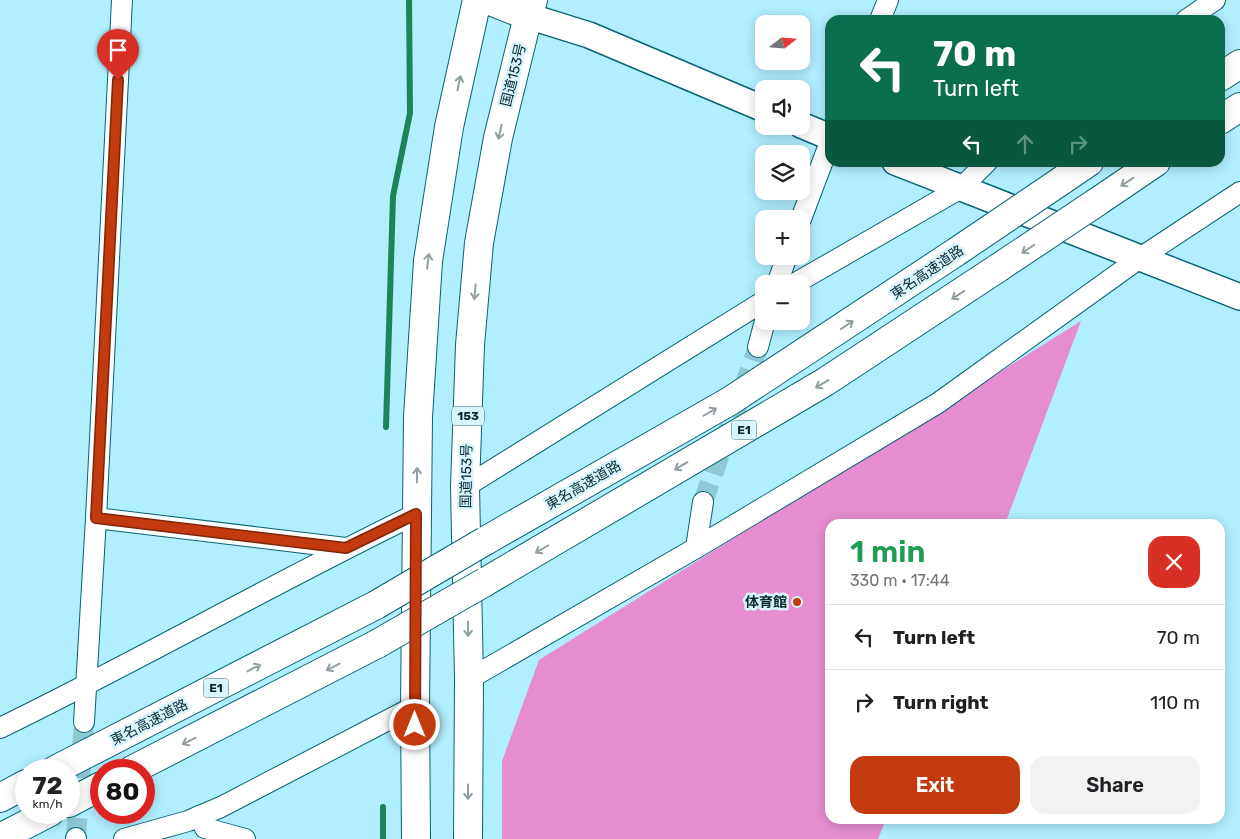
<!DOCTYPE html>
<html lang="en">
<head>
<meta charset="utf-8">
<style>
	:root { --surface:#fff; --page:#f2f2f2; --text:#202124; --muted:#757577; --line:#e0e0e0; --accent:#c33a0e }
	body { margin:0; font-family:Rubik,"Noto Sans JP",sans-serif; background:var(--page); color:var(--text); height:100vh; display:flex; flex-direction:column; font-size:19px; white-space:nowrap }
	* { box-sizing:border-box; margin:0 }
	p { font-size:16px; color:var(--muted) }
	.icon { flex:none; width:28px; height:28px; fill:none; stroke:currentColor; stroke-width:2; stroke-linecap:round; stroke-linejoin:round }
	.map { position:relative; flex:1; overflow:hidden }
	.sheet { position:absolute; left:825px; top:519px; width:400px; height:305px; display:flex; flex-direction:column; background:var(--surface); border-radius:15px; box-shadow:0 2px 12px #0003 }
	.sheet>* { flex:none }
	.banner { position:absolute; left:825px; top:15px; width:400px; height:152px; border-radius:15px; box-shadow:0 2px 12px #0003; background:#0b6e4f; color:#fff; overflow:hidden }
	.needle { width:32px; rotate:73deg }
	.fabs { position:absolute; left:755px; top:15px; display:grid; gap:10px }
	.fabs a { display:grid; place-items:center; width:55px; height:55px; border-radius:10px; background:var(--surface); box-shadow:0 2px 12px #0003; font-size:25px }
	.speed { position:absolute; left:15px; top:759px; display:flex; gap:10px; font-size:25px; font-weight:700; text-align:center }
	.speed>* { display:grid; place-content:center; width:65px; height:65px; border-radius:50%; background:var(--surface); box-shadow:0 2px 12px #0003; line-height:1 }
	.speed small { font-size:12px; font-weight:400 }
	.speed .limit { border:8px solid #d22; background:#fff; color:#111 }
	.pin { position:absolute; display:grid; place-items:center; width:42px; height:42px; color:#fff; margin:-51px -21px; border-radius:50% 50% 50% 0; rotate:-45deg; box-shadow:0 0 5px #0007 }
	.pin .icon { rotate:45deg }
	.me { position:absolute; width:55px; margin:-28px; rotate:0deg; stroke-linejoin:round; filter:drop-shadow(0 0 4px #0008) }
	.turn { display:flex; align-items:center; gap:18px; height:105px; padding:0 25px; font-size:22px }
	.turn .icon { width:65px; height:65px; stroke-width:2.5 }
	.turn b { display:block; font-size:35px; line-height:42px }
	.lanes { display:flex; align-items:center; height:48px; padding:0 25px; background:#0003; justify-content:center; gap:25px; direction:ltr }
	.lanes .off { opacity:.35 }
	.round { display:grid; place-items:center; flex:none; width:52px; height:52px; border-radius:15px; background:var(--page) }
	.summary { display:flex; align-items:center; justify-content:space-between; height:85px; padding:0 25px }
	h1 { font-size:30px; font-weight:600; line-height:38px; color:#1e9e55 }
	.cta { display:flex; gap:10px; margin-top:auto; padding:10px 25px }
	.cta a { flex:1; height:58px; border-radius:15px; background:var(--accent); color:#fff; font-size:20px; font-weight:600; line-height:58px; text-align:center }
	.cta a+a { background:var(--page); color:var(--text) }
	ul { padding:0; list-style:none }
	li { display:flex; align-items:center; gap:15px; height:65px; padding:0 25px; border-top:1px solid var(--line) }
	li div { flex:1 }
	li b { display:block; font-size:19px }
	li em { font-style:normal }
	.map>svg:first-child { display:block }
	.green { fill:#e68dd1 }
	.lines { fill:none; stroke-linecap:round; stroke-linejoin:round }
	.stream { stroke:#1d8358; stroke-width:6 }
	.minor-tunnel { stroke:#8fc7d5; stroke-width:20; stroke-dasharray:20 10; stroke-linecap:butt }
	.minor-casing { stroke:#066476; stroke-width:22 }
	.tertiary-casing { stroke:#066476; stroke-width:28 }
	.secondary-casing { stroke:#066476; stroke-width:30 }
	.trunk-casing { stroke:#066476; stroke-width:30 }
	.motorway-casing { stroke:#066476; stroke-width:30 }
	.minor { stroke:#fff; stroke-width:20 }
	.tertiary { stroke:#fff; stroke-width:25 }
	.secondary { stroke:#fff; stroke-width:28 }
	.trunk { stroke:#fff; stroke-width:28 }
	.motorway { stroke:#fff; stroke-width:28 }
	.motorway-bridge-casing { stroke:#066476; stroke-width:30; stroke-linecap:butt }
	.motorway-bridge { stroke:#fff; stroke-width:28 }
	.oneway { stroke:#8f9fa2 }
	.route-casing { stroke:#7f2609; stroke-width:12 }
	.route { stroke:#c33a0e; stroke-width:9 }
	.poi-dot { fill:#c33a0e; stroke:#d8f5fd; stroke-width:2 }
	.labels { text-anchor:middle; stroke-width:5; stroke-linejoin:round; paint-order:stroke }
	.shield { fill:#d8f5fd; stroke:#46666e; stroke-width:1 }
	.shield-label { font-size:12px; font-weight:bold; fill:#072931 }
	.street-label { font-size:14px; fill:#072931; stroke:#d8f5fd }
	.poi-label { font-size:14px; font-weight:bold; fill:#072931; stroke:#d8f5fd; text-anchor:end }
</style>
</head>
<body>
<div class="map">
<svg width="1240" height="839" viewBox="0 0 1240 839">
	<rect width="100%" height="100%" fill="#b1eefe"/>
	<path class="green" d="M1081,321l-76,203h-175v295h56l-8,20h-376v-78l37,-101z"/>
	<g class="lines">
		<g class="stream">
			<path d="M386,427l7,-231 17,-83 -1,-113"/>
			<path d="M383,839v-32"/>
		</g>
		<g class="minor-tunnel">
			<path d="M703,502l55,-155"/>
			<path d="M76,838l8,-116"/>
		</g>
		<g class="minor-casing">
			<g id="minor">
				<path d="M880,20l8,-20"/>
				<path d="M1186,20l29,-20"/>
				<path d="M801,219l29,-77"/>
				<path d="M777,284l10,-28"/>
				<path d="M794,284l167,-96 26,-26"/>
				<path d="M758,347l7,-26"/>
				<path d="M465,487l299,-186"/>
				<path d="M96,518l250,30"/>
				<path d="M696,548l7,-46"/>
				<path d="M469,679l227,-131 242,-145 202,-145 100,-66"/>
				<path d="M84,722l12,-204 26,-518"/>
				<path d="M0,728c140,-68 276,-146 416,-214"/>
				<path d="M199,816l6,12 40,11"/>
				<path d="M76,839v-1"/>
				<path d="M124,839l64,-18 33,-14 194,-101"/>
			</g>
		</g>
		<g class="tertiary-casing">
			<g id="tertiary">
				<path d="M528,16l61,19 175,74"/>
				<path d="M801,125l29,12"/>
				<path d="M895,162l345,135"/>
			</g>
		</g>
		<g class="secondary-casing">
			<path id="secondary" d="M488,0l40,16"/>
		</g>
		<g class="trunk-casing">
			<g id="trunk">
				<path d="M416,839l-1,-133 3,-289 10,-156 21,-134 28,-127"/>
				<path d="M468,839l1,-160 -4,-192 5,-142 9,-102 19,-105 30,-122 5,-16"/>
			</g>
		</g>
		<g class="motorway-casing">
			<g id="motorway">
				<path d="M1220,77l20,-13"/>
				<path d="M1220,120l20,-13"/>
				<path d="M1061,181l28,-19"/>
				<path d="M1097,202l59,-40"/>
				<path d="M485,541l245,-140 226,-149"/>
				<path d="M485,582l340,-200 173,-114"/>
				<path d="M55,770l321,-165"/>
				<path d="M132,770l245,-126"/>
				<path d="M0,798l26,-14"/>
				<path d="M69,803l32,-17"/>
				<path d="M0,838l50,-26"/>
			</g>
		</g>
		<use href="#minor" class="minor"/>
		<use href="#tertiary" class="tertiary"/>
		<use href="#secondary" class="secondary"/>
		<use href="#trunk" class="trunk"/>
		<use href="#motorway" class="motorway"/>
		<g class="motorway-bridge-casing">
			<g id="motorway-bridge">
				<path d="M956,252l105,-71"/>
				<path d="M998,268l99,-66"/>
				<path d="M376,605l109,-64"/>
				<path d="M377,644l108,-62"/>
			</g>
		</g>
		<use href="#motorway-bridge" class="motorway-bridge"/>
	</g>
	<defs><path id="oneway-shaft" d="M-6 0H5M1.5-3L5.5 0L1.5 3" fill="none" stroke-width="1.6" stroke-linecap="round" stroke-linejoin="round" transform="scale(1.25)"/></defs>
	<g class="oneway">
		<use href="#oneway-shaft" transform="translate(459 83) rotate(-78)"/>
		<use href="#oneway-shaft" transform="translate(500 132) rotate(103)"/>
		<use href="#oneway-shaft" transform="translate(1127 182) rotate(147)"/>
		<use href="#oneway-shaft" transform="translate(1028 249) rotate(146)"/>
		<use href="#oneway-shaft" transform="translate(428 261) rotate(-83)"/>
		<use href="#oneway-shaft" transform="translate(475 292) rotate(95)"/>
		<use href="#oneway-shaft" transform="translate(958 295) rotate(147)"/>
		<use href="#oneway-shaft" transform="translate(847 325) rotate(-34)"/>
		<use href="#oneway-shaft" transform="translate(822 384) rotate(149)"/>
		<use href="#oneway-shaft" transform="translate(710 412) rotate(-30)"/>
		<use href="#oneway-shaft" transform="translate(681 466) rotate(149)"/>
		<use href="#oneway-shaft" transform="translate(417 475) rotate(-89)"/>
		<use href="#oneway-shaft" transform="translate(542 549) rotate(150)"/>
		<use href="#oneway-shaft" transform="translate(468 629) rotate(89)"/>
		<use href="#oneway-shaft" transform="translate(333 667) rotate(153)"/>
		<use href="#oneway-shaft" transform="translate(254 668) rotate(-27)"/>
		<use href="#oneway-shaft" transform="translate(189 741) rotate(153)"/>
		<use href="#oneway-shaft" transform="translate(468 792) rotate(90)"/>
	</g>
	<g class="lines">
		<g class="route-casing">
			<path id="route" d="M118,80l-22,438 250,30 70,-34 -1,211"/>
		</g>
		<use href="#route" class="route"/>
	</g>
	<circle class="poi-dot" cx="797" cy="602" r="5"/>
	<g class="labels">
		<g class="shield">
			<rect x="452" y="406.5" width="32" height="19" rx="4"/>
			<rect x="731.5" y="420.5" width="25" height="19" rx="4"/>
			<rect x="203.5" y="678.5" width="25" height="19" rx="4"/>
		</g>
		<g class="shield-label">
			<text x="468" y="420">153</text>
			<text x="744" y="434">E1</text>
			<text x="216" y="692">E1</text>
		</g>
		<g class="street-label">
			<text transform="translate(513 75) rotate(-76)" y="5">国道153号</text>
			<text transform="translate(927 272) rotate(-34)" y="5">東名高速道路</text>
			<text transform="translate(466 476) rotate(-89)" y="5">国道153号</text>
			<text transform="translate(583 485) rotate(-30)" y="5">東名高速道路</text>
			<text transform="translate(149 722) rotate(-27)" y="5">東名高速道路</text>
		</g>
		<g class="poi-label">
			<text x="787" y="607">体育館</text>
		</g>
	</g>
</svg>
<div class="fabs">
<a><svg class="needle" viewBox="-14 -14 28 28"><path d="M0-13l5 13h-10z" fill="#e53935"/><path d="M0 13l5-13h-10z" fill="#757577"/></svg></a>
<a><svg class="icon" aria-label="sound" viewBox="0 0 24 24"><path d="M4 9h4l5-4v14l-5-4H4zM17 9q2 3 0 6"/></svg></a>
<a><svg class="icon" aria-label="layers" viewBox="0 0 24 24"><path d="M12 4l9 5-9 5-9-5zM3 14l9 5 9-5"/></svg></a>
<a>+</a>
<a>−</a>
</div>
<div class="speed"><div>72<small>km/h</small></div><div class="limit">80</div></div>
<div class="pin" style="left:118px;top:80px;background:#d93025"><svg class="icon" aria-label="arrive" viewBox="0 0 24 24"><path d="M6 21V4h12l-3 4 3 4H6"/></svg></div>
<svg class="me" style="left:415px;top:725px" viewBox="-20 -20 40 40"><circle r="17" fill="#c33a0e" stroke="#fff" stroke-width="3"/><path d="M0-11L8 9 0 5-8 9z" fill="#fff"/></svg>
<div class="banner">
<div class="turn"><svg class="icon" aria-label="left" viewBox="0 0 24 24"><path d="M17 20v-9H6M10 6l-5 5 5 5"/></svg><div><b>70 m</b>Turn left</div></div>
<div class="lanes"><svg class="icon" aria-label="left" viewBox="0 0 24 24"><path d="M17 20v-9H6M10 6l-5 5 5 5"/></svg><svg class="icon off" aria-label="ahead" viewBox="0 0 24 24"><path d="M12 20V5M6 11l6-6 6 6"/></svg><svg class="icon off" aria-label="right" viewBox="0 0 24 24"><path d="M7 20v-9h11M14 6l5 5-5 5"/></svg></div>
</div>
<section class="sheet">
<div class="summary"><div><h1>1 min</h1><p>330 m · 17:44</p></div><a class="round" style="background:#d93025;color:#fff"><svg class="icon" aria-label="close" viewBox="0 0 24 24"><path d="M6 6l12 12M18 6L6 18"/></svg></a></div>
<ul>
<li><svg class="icon" aria-label="left" viewBox="0 0 24 24"><path d="M17 20v-9H6M10 6l-5 5 5 5"/></svg><div><b>Turn left</b></div><em>70 m</em></li>
<li><svg class="icon" aria-label="right" viewBox="0 0 24 24"><path d="M7 20v-9h11M14 6l5 5-5 5"/></svg><div><b>Turn right</b></div><em>110 m</em></li>
</ul>
<div class="cta"><a>Exit</a><a>Share</a></div>
</section>
</div>
</body>
</html>
